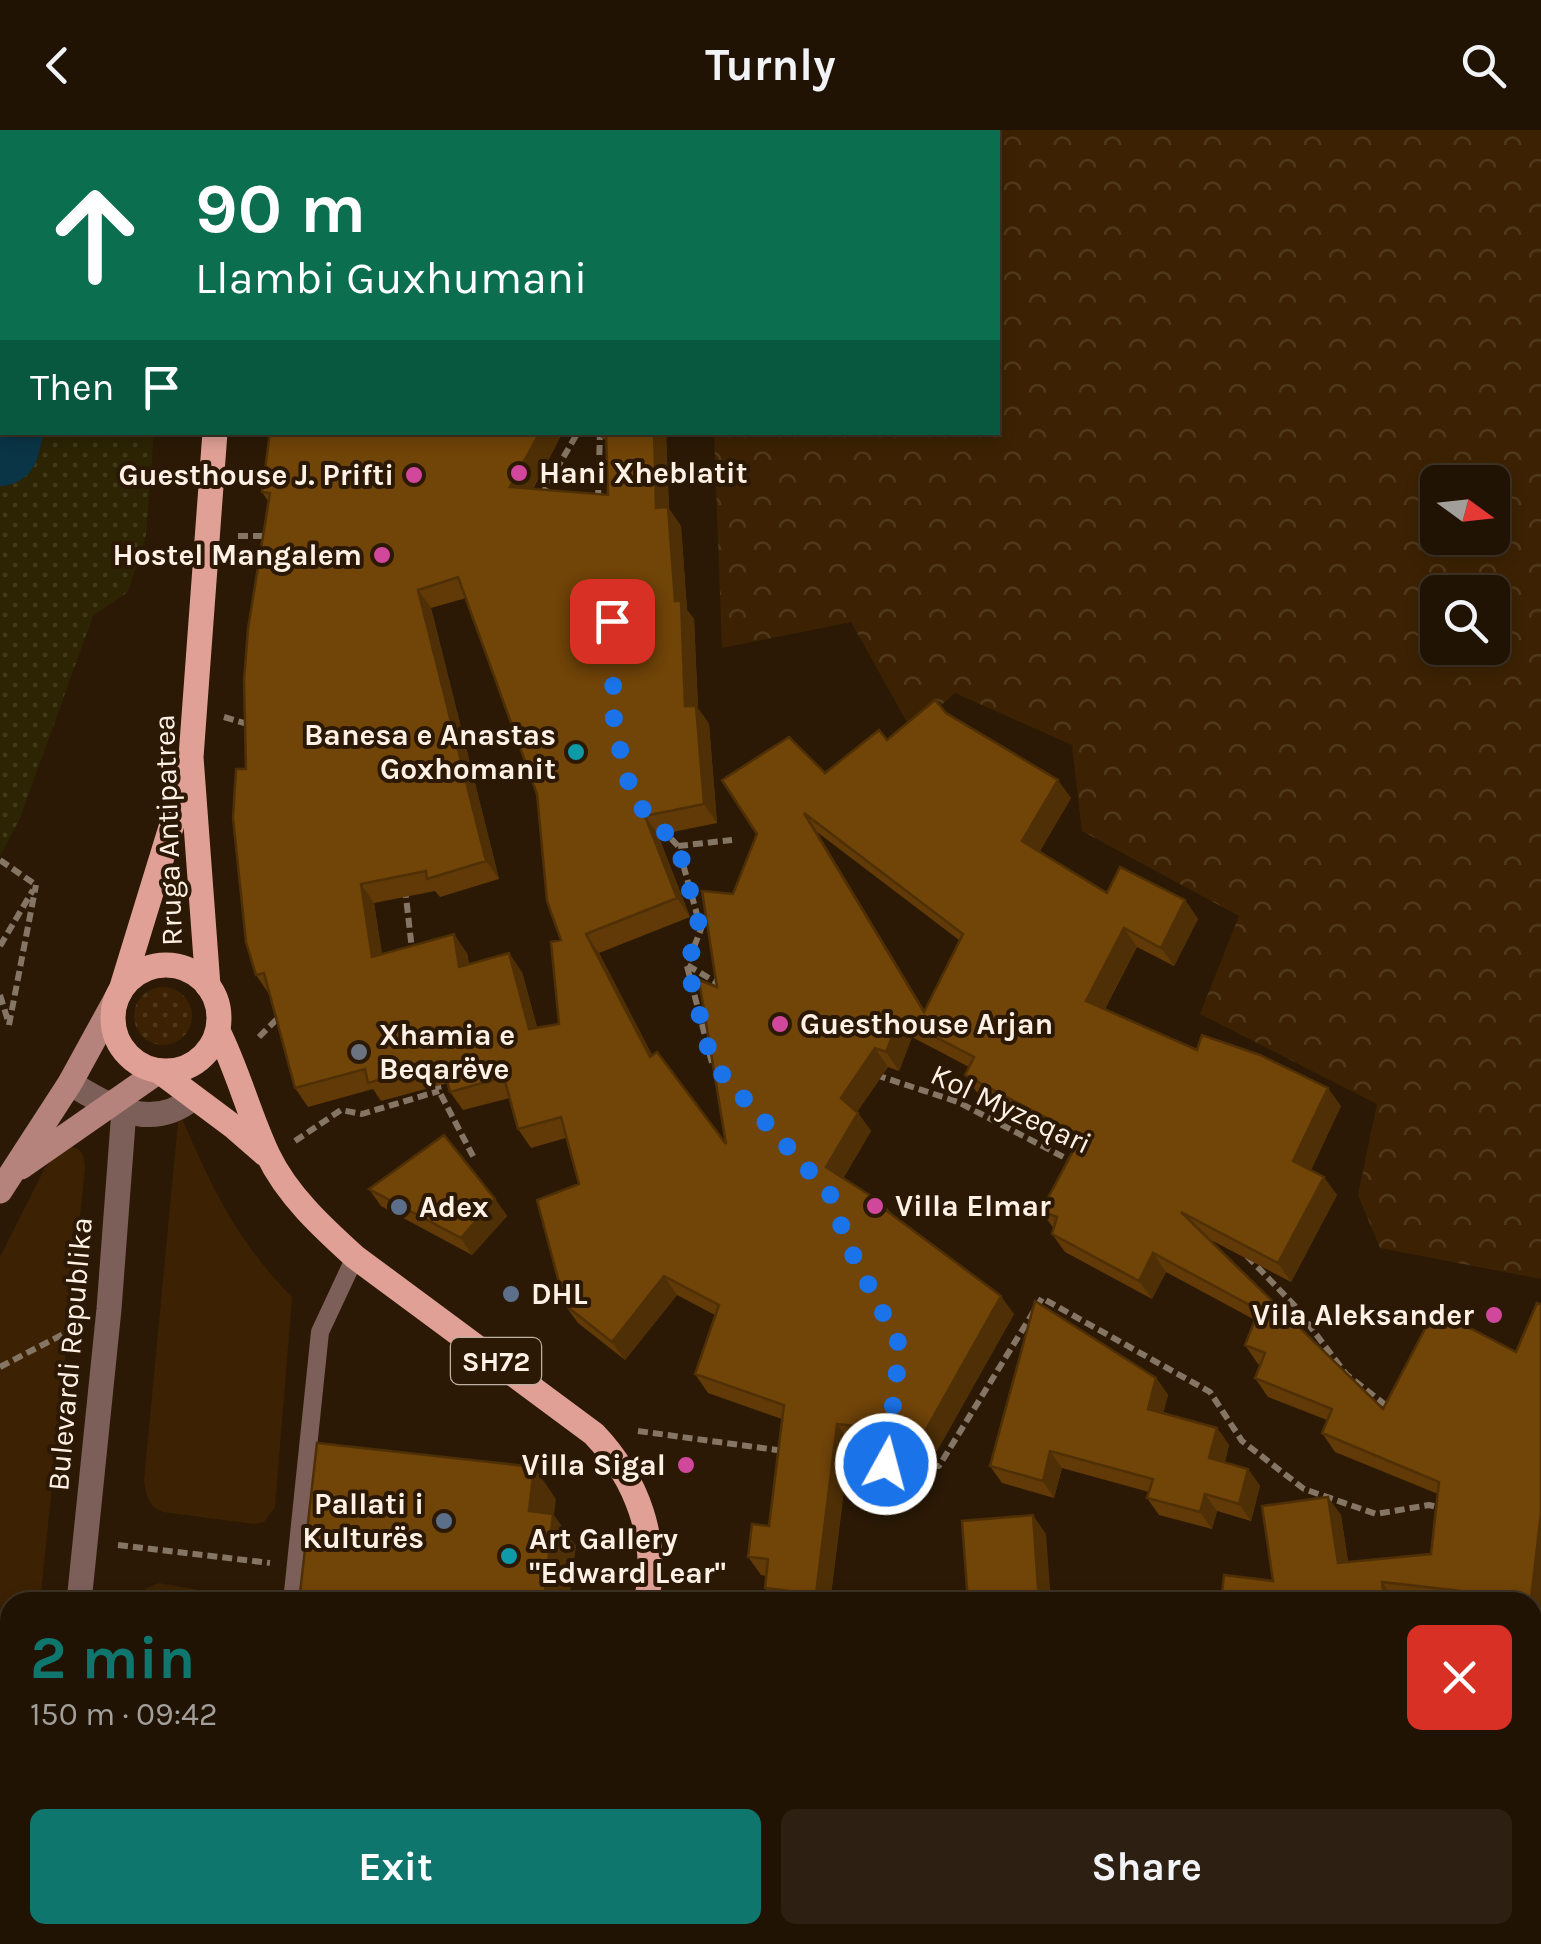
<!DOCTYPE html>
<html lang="en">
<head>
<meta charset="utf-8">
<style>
	:root { --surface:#201304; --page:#2d2013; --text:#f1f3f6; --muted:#a29e9a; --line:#3d3226; --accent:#0f766e }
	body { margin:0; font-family:Karla,sans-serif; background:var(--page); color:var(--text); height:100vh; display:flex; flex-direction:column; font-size:38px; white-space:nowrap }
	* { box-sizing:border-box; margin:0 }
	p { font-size:32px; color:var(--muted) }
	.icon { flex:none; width:55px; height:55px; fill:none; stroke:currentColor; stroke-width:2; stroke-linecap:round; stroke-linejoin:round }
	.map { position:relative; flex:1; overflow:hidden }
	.details { position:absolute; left:0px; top:1462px; width:1542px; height:352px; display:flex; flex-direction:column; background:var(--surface); border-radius:30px 30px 0 0; box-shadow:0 5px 15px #0003,0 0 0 2px var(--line) }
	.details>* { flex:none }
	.hud { position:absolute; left:0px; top:0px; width:1000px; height:305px; box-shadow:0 5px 15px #0003,0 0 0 2px var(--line); background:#0b6e4f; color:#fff; overflow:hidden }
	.needle { width:65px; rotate:105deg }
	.controls { position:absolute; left:1420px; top:335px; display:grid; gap:20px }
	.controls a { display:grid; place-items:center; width:90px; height:90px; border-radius:15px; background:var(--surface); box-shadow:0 5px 15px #0003,0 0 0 2px var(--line); font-size:50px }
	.pin { position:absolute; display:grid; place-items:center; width:85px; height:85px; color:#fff; margin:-42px; border-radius:20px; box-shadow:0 5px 15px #0006 }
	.me { position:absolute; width:110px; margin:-55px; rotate:7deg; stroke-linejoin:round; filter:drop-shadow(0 0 8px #0008) }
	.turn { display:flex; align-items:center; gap:35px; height:210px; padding:0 30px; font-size:45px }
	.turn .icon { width:130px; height:130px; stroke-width:2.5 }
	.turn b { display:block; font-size:70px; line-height:85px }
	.then { display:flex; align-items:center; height:95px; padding:0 30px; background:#0003; gap:20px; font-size:38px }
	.round { display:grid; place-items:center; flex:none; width:105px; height:105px; border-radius:15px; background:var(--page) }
	.headline { display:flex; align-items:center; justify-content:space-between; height:170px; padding:0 30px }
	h1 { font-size:60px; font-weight:700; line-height:75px; color:var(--accent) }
	.primary-button { display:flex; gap:20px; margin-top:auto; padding:20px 30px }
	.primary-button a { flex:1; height:115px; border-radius:15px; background:var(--accent); color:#fff; font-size:40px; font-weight:700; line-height:115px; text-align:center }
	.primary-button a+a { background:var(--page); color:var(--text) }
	header { display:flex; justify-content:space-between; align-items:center; height:130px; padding:0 30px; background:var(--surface); font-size:45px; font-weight:700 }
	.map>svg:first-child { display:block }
	.grass { fill:url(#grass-dots) }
	.forest { fill:url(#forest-crowns); fill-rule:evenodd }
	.sand { fill:url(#sand-dots) }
	.green { fill:#3c2203 }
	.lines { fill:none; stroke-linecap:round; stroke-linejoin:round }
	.river { stroke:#0a3547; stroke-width:78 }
	.path { stroke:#857564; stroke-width:6; stroke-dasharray:10 5; stroke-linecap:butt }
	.lane { stroke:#7d5f5a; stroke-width:18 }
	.street { stroke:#7d5f5a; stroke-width:25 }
	.secondary { stroke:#b5837c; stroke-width:25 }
	.primary { stroke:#e0a096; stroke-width:25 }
	.wall { fill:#613a07; fill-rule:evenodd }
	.shaded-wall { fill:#4f3006 }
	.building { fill:#714408; stroke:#4f3006; stroke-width:2.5; fill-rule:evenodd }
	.route { stroke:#1a73e8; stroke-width:18; stroke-dasharray:0 32.4 }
	.hotel-dot { fill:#d1479c; stroke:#2b1905; stroke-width:4 }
	.culture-dot { fill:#0f9aa8; stroke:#2b1905; stroke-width:4 }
	.worship-dot { fill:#6b7280; stroke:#2b1905; stroke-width:4 }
	.service-dot { fill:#5c6f8a; stroke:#2b1905; stroke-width:4 }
	.labels { text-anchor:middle; stroke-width:8; stroke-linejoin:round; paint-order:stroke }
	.shield { fill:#2b1905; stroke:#bfb0a2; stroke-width:2.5 }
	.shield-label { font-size:28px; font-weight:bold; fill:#fff1e5 }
	.poi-label { font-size:30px; font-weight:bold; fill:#fff1e5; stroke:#2b1905; text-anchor:start }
	.street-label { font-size:30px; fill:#fff1e5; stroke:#2b1905 }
</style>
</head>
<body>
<header><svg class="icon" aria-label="back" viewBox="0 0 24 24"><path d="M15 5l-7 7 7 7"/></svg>Turnly<svg class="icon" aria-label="search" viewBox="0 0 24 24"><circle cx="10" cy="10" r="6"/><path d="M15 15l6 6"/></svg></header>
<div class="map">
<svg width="1541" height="1814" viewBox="0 0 1541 1814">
	<defs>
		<pattern id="grass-dots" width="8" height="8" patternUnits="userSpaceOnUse" patternTransform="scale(2.5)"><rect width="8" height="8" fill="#3c2203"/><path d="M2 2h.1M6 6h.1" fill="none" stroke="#50381b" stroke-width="1.8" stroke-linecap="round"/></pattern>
		<pattern id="forest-crowns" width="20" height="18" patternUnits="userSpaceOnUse" patternTransform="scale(2.5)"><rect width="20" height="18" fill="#3c2203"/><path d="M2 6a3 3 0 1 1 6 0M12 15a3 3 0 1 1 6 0" fill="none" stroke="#50381b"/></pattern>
		<pattern id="sand-dots" width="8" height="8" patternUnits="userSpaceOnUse" patternTransform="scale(2.5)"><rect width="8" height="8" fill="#2c2403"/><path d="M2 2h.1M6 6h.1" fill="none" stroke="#413a1b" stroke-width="1.8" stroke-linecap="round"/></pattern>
	</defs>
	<rect width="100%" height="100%" fill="#2b1905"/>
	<circle class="grass" cx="163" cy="886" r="29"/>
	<path class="forest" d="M633,0h908v1149l-161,-31 -22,-53 19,-91 -177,-90 39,-98 -157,-85 -10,-86 -117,-52 -43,38 -61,-109 -129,26 -8,-215 284,-1v-300zM1438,352h54v56h-54zM1438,462h54v56h-54z"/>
	<path class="sand" d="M0,0h179l-177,2v300l152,1 -8,102 -18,57 -35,24 -73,202 -20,38z"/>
	<g class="green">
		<path d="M179,982c33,75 55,126 113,185l-17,210 -11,15 -10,2 -91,-12c-15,-6 -16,-16 -19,-31z"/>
		<path d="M73,1017c11,4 11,10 12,21l-45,434h-30v164l-10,22v-531l45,-89 16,-20z"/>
		<path d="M159,1453l90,16 5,3h-115l8,-14z"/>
		<path d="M220,1805h112l-1,9h-121z"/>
	</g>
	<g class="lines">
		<g class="river">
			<path d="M13,0v2"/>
			<path d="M0,317l4,-15"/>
		</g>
		<g class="path">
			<path d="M505,0l1,2"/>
			<path d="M541,366l37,-64"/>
			<path d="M598,370l2,-68"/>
			<path d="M238,406h32"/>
			<path d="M224,587l27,8"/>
			<path d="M661,698l17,18 23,83 -14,36 32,19"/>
			<path d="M678,716l54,-6"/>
			<path d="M0,730l36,25"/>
			<path d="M405,758l7,62"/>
			<path d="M0,816l33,-56"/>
			<path d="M687,836l25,97 5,6"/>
			<path d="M0,865l9,29"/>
			<path d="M9,895l27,-140"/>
			<path d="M259,907l23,-23"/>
			<path d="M876,945l82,27 117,61"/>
			<path d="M437,950l2,11 36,69"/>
			<path d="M295,1011l46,-31 21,4 77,-23"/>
			<path d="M1247,1126l47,49 52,69 46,36"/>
			<path d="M0,1237l73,-38"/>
			<path d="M638,1301l146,20"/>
			<path d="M841,1329l98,7 103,-168 168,94 32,49 62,48 72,25 53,-9 12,3"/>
			<path d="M118,1415l152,18"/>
		</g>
		<g class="lane">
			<path d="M292,1472l28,-270 35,-75"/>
			<path d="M190,1814l7,-9"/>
		</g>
		<g class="street">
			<path d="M70,953c39,24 82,49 123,15"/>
			<path d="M79,1472l30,-293 15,-199"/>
			<path d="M1532,1521l9,-3"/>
			<path d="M1532,1691l9,11"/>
			<path d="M0,1713l10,-13"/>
			<path d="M1139,1805l16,9"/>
			<path d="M860,1814l16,-9"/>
		</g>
		<g class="secondary">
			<path d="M21,1037l138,-96"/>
			<path d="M0,1061l70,-108 51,-93"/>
		</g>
		<g class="primary">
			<path d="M241,2v-2"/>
			<circle cx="166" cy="888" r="53"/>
			<path d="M208,856l-17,-229 24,-325"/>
			<path d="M122,857l66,-215"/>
			<path d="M218,901c20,40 31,84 50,124 19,40 55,73 87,102l239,177c43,45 66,107 52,168"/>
			<path d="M159,941l75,56 31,27"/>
			<path d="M524,1814l3,-9"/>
		</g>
	</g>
	<g class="wall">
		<path d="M270,302h293l-30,57 75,6 -1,-54 -15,-9h74l3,77 12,17 6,84 7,9 4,89 11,16 8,99 -59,12 32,82 -91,36 53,102 74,89 -9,-157 16,-93 92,-121 62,-33 59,-27 125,85 -32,54 68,41 78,7 13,19 -24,47 -37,-19 -32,62 92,41 144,56 -30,64 26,25 -46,87 -84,-44 176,171 133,-57 25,-47v313l-9,-1v-15h-123l-136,-21 68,-66 7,47 83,-8 7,-60 -103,-42 -13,-19 5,-13 -59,-23 -13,-19 5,-13 -2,-1 -13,-19 10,-25 -89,-48 -14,27 -87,-47 -13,-18 2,-5 -13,-18 35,-66 -98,-51 -13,-19 4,-8 -57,-30 -13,34 -11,-4 -31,45 14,19 -28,47 42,27 7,10 122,99 -77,137 -87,-9 -20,160h-55l-10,-14 1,-12 -5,-1 -13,-18 21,-31 13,-107 -74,-26 -13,-19 20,-59 -38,-20 -52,65 -47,-37 -13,-18 14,-121 -13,-46 -35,10 -13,-19 -8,-31 -47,12 -13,-18 -2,-9 -67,18 -8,-12 -65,18 -13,-19 -26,-94 -13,-19 -10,-206 22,-268 -6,-9zM466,468l71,196 24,146 -2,84 -22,3 -15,-55 -53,-8 -2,-11 -85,1 -8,-51 61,-12 5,6 59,-18 -68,-271zM817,702l142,108 -34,71z"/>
		<path d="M369,1059l126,10 12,17 -35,39 -91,-49z"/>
		<path d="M1156,1248l12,17 -5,18 54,15 12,17 -4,17 23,7 12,17 -9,35 -34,-10 -5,18 -53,-14 -12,-17 2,-6 -87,-24 -8,30 -52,-15 -12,-17z"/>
		<path d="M1532,1751l6,8 -6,4z"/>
		<path d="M1312,1805h66l-24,9h-36z"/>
	</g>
	<g class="shaded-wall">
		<path d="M540,302h23l-40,73 -13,-18z"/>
		<path d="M654,302h12l3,77 12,17 6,84 7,9 4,89 11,16 8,99 -13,-19 -19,-98 -10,-105 -19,-93z"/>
		<path d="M418,460l13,18 68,271 -13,-18z"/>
		<path d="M1058,650l13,18 -36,62 -13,-19z"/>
		<path d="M804,683l13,19 120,199 -13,-19z"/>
		<path d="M645,686l13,19 32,82 -13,-19z"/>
		<path d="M361,754l13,19 11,73 -13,-19z"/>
		<path d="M1185,770l13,19 -24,47 -13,-18z"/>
		<path d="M1124,798l13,19 -38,72 -13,-18z"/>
		<path d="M454,804l13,19 5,32 -13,-18z"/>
		<path d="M586,804l13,19 64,123 -13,-19z"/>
		<path d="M509,823l13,19 20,75 -13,-18z"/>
		<path d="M899,888l13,19 -13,34 -13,-19z"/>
		<path d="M875,918l13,19 -34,49 -13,-18z"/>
		<path d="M1328,958l13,18 -35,74 -13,-19z"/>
		<path d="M858,983l13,18 -32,55 -13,-19z"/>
		<path d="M1324,1047l13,18 -46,87 -13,-19z"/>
		<path d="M495,1069l12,17 -35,39 -11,-17z"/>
		<path d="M1153,1123l13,19 -14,27 -13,-18z"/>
		<path d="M664,1146l13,19 -52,65 -13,-18z"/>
		<path d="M1001,1166l13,18 -77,137 -13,-18z"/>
		<path d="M1156,1248l12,17 -8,31 -12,-17z"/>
		<path d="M837,1294l13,18 -20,160h-8l-6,-8z"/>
		<path d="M1217,1298l12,17 -8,30 -12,-17z"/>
		<path d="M1050,1321l12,17 -8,30 -11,-17z"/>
		<path d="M534,1337l22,32 -2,16 22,31 -7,56h-25l-15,-91z"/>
		<path d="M1248,1339l12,17 -9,35 -12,-17z"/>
		<path d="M1205,1364l12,17 -5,18 -12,-17z"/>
		<path d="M1328,1367l13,18 10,67 -13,-19z"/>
		<path d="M1541,1383v100l-10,-14z"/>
		<path d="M1033,1385l13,19 5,68h-12z"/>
		<path d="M1382,1452l13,19v1h-11z"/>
		<path d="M140,1805h38l-8,9h-38z"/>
		<path d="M411,1805h20l-1,9h-20z"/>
	</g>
	<g class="building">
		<rect x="304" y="0" width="157" height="2"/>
		<path d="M550,0h46l1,2h-51z"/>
		<path d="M270,302h270l-30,55 98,8 -2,-63h48l2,76 12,-1 7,94h6l4,105h11l8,98 -59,12 32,82 -91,36 64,123 7,-5 69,92 -27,-164 18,7 -15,-96 31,3 24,-60 -35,-54 67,-43 36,36 54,-43 8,10 48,-40 11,13 112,67 -36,61 85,52 13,-26 65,33 -24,48 -37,-20 -38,73 111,49 5,-15 58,20 68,33 -35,73 31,16 -46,86 -97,-51 202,197 52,-99 81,42 21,-49 4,2v208l-10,86 -149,-17 2,20h-163l3,-27 49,6 -11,-75 66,-9 10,66 93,-9 8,-72 -117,-49 10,-24 -77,-31 10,-25 -20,-8 14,-35 -106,-57 -14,28 -87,-47 5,-17 -16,-6 40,-75 -116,-61 9,-18 -75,-39 -13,34 -11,-4 -34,50 17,15 -32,54 59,38 -2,3 118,88 -77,137 -87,-9 -21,170 -51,-6 3,-29 -20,-2 4,-33 17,2 15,-121 -89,-31 24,-69 -55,-29 -52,66 -47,-37 -28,-105 42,-16 -18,-67 -43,12 -14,-52 -54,15 -8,-30 -74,21 -3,-14 -70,19 -31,-115 -8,2 -10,-33 -13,-124 3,-49h10l-2,-89 4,-51 22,-136 -8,-1zM458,447l79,217 10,107 14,39 -10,2 8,82 -30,5 -20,-76 -50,14 -5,-33 -82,23 -11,-73 65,-13 1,8 59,-18 -68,-271zM804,683l159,121 -39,78z"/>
		<path d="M444,1005l51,64 -34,39 -92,-49z"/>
		<path d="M1035,1171l121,77 -8,31 69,19 -8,30 39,11 -9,35 -34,-10 -5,18 -53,-14 6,-19 -103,-28 -7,30 -53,-15z"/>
		<path d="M317,1313l217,24 -5,44 24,3 -9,88h-245z"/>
		<path d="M1033,1385l6,87h-71l-6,-81z"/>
		<path d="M10,1768v37h130l-8,9h-132v-35z"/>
		<path d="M350,1805h61l-1,9h-61z"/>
		<path d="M912,1805h101l4,9h-122z"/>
	</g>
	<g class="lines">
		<path class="route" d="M612,491l2,105 19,73 45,47 22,82 -13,37 25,98 118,131 19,53 51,99 -14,118"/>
	</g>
	<g class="hotel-dot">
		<circle cx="519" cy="343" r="10"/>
		<circle cx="414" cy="345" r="10"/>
		<circle cx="382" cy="425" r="10"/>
		<circle cx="780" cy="894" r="10"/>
		<circle cx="875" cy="1076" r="10"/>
		<circle cx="1494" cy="1185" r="10"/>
		<circle cx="686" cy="1335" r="10"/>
	</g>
	<g class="culture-dot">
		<circle cx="576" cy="622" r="10"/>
		<circle cx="509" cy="1426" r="10"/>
	</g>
	<circle class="worship-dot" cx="359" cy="922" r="10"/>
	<g class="service-dot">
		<circle cx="399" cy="1077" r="10"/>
		<circle cx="511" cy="1164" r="10"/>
		<circle cx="444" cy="1391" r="10"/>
	</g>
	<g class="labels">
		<rect class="shield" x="451" y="1208" width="90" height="46" rx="8"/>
		<g class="shield-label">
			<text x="496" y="1241">SH72</text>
		</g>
		<g class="poi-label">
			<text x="539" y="353">Hani Xheblatit</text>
			<text x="394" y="355" text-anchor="end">Guesthouse J. Prifti</text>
			<text x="362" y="435" text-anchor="end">Hostel Mangalem</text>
			<text x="556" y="615" text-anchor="end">Banesa e Anastas<tspan x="556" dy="34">Goxhomanit</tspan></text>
			<text x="800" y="904">Guesthouse Arjan</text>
			<text x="379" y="915">Xhamia e<tspan x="379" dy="34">Beqarëve</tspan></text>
			<text x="895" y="1086">Villa Elmar</text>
			<text x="419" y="1087">Adex</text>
			<text x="531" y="1174">DHL</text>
			<text x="1474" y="1195" text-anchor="end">Vila Aleksander</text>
			<text x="666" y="1345" text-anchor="end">Villa Sigal</text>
			<text x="424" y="1384" text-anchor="end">Pallati i<tspan x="424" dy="34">Kulturës</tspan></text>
			<text x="529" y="1419">Art Gallery<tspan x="529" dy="34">"Edward Lear"</tspan></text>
		</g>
		<g class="street-label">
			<text transform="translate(168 700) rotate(-92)" y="10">Rruga Antipatrea</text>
			<text transform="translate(1011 979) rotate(25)" y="10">Kol Myzeqari</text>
			<text transform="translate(70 1224) rotate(-85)" y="10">Bulevardi Republika</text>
		</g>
	</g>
</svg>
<div class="controls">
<a><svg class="needle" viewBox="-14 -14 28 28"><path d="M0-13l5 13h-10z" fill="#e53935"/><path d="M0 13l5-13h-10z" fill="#a29e9a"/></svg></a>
<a><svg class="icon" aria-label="search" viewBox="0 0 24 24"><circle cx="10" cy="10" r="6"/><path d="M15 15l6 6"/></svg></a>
</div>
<div class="pin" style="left:612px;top:491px;background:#d93025"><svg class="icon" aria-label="arrive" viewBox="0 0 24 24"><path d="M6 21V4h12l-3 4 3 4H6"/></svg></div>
<svg class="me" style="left:886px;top:1334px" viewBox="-20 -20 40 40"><circle r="17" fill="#1a73e8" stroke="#fff" stroke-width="3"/><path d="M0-11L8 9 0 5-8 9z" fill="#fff"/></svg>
<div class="hud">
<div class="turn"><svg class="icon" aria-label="ahead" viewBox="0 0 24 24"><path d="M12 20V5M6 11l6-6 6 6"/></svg><div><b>90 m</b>Llambi Guxhumani</div></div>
<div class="then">Then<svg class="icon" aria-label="arrive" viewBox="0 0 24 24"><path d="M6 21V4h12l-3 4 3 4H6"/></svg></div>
</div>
<section class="details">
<div class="headline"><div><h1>2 min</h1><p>150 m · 09:42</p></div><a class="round" style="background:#d93025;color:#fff"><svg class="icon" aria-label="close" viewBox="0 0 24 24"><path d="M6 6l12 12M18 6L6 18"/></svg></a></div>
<div class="primary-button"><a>Exit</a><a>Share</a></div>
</section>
</div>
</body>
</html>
